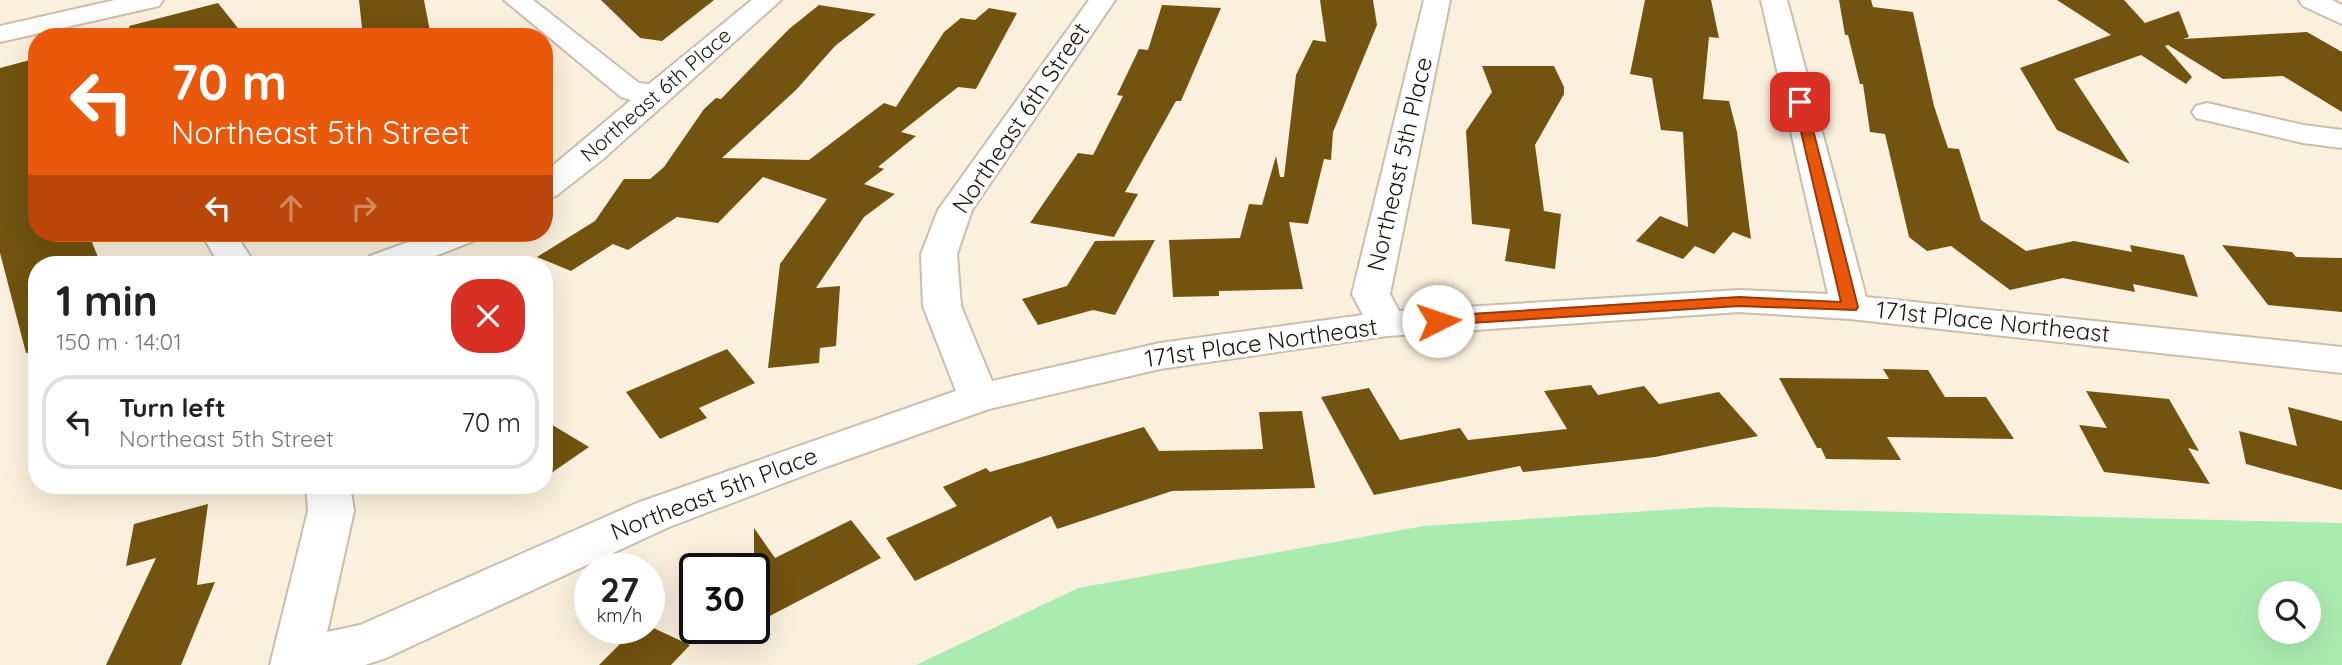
<!DOCTYPE html>
<html lang="en">
<head>
<meta charset="utf-8">
<style>
	:root { --surface:#fff; --page:#f2f2f2; --text:#222; --muted:#767676; --line:#e0e0e0 }
	body { margin:0; font-family:Quicksand,sans-serif; background:var(--page); color:var(--text); height:100vh; display:flex; flex-direction:column; font-size:26px; white-space:nowrap }
	* { box-sizing:border-box; margin:0 }
	p { font-size:23px; color:var(--muted) }
	.icon { flex:none; width:38px; height:38px; fill:none; stroke:currentColor; stroke-width:2; stroke-linecap:round; stroke-linejoin:round }
	.map { position:relative; flex:1; overflow:hidden }
	.details { position:absolute; left:28px; top:256px; width:525px; height:238px; display:flex; flex-direction:column; background:var(--surface); border-radius:28px; box-shadow:0 7px 28px #0002 }
	.details>* { flex:none }
	.top-card { position:absolute; left:28px; top:28px; width:525px; height:214px; border-radius:28px; box-shadow:0 7px 28px #0002; background:#ea580c; color:#fff; overflow:hidden }
	.controls { position:absolute; left:2258px; top:581px; display:grid; gap:14px }
	.controls a { display:grid; place-items:center; width:63px; height:63px; border-radius:50%; background:var(--surface); box-shadow:0 7px 28px #0002; font-size:35px }
	.speed { position:absolute; left:574px; top:553px; display:flex; gap:14px; font-size:35px; font-weight:700; text-align:center }
	.speed>* { display:grid; place-content:center; width:91px; height:91px; border-radius:50%; background:var(--surface); box-shadow:0 7px 28px #0002; line-height:1 }
	.speed small { font-size:18px; font-weight:400 }
	.speed .limit { border:4px solid #111; border-radius:10px; background:#fff; color:#111 }
	.pin { position:absolute; display:grid; place-items:center; width:60px; height:60px; color:#fff; margin:-30px; border-radius:14px; box-shadow:0 4px 10px #0006 }
	.me { position:absolute; width:77px; margin:-38px; rotate:86deg; stroke-linejoin:round; filter:drop-shadow(0 0 5px #0008) }
	.turn { display:flex; align-items:center; gap:24px; height:147px; padding:0 28px; font-size:32px }
	.turn .icon { width:91px; height:91px; stroke-width:2.5 }
	.turn b { display:block; font-size:49px; line-height:60px }
	.lanes { display:flex; align-items:center; height:66px; padding:0 28px; background:#0003; justify-content:center; gap:35px; direction:ltr }
	.lanes .off { opacity:.35 }
	.round { display:grid; place-items:center; flex:none; width:74px; height:74px; border-radius:28px; background:var(--page) }
	.headline { display:flex; align-items:center; justify-content:space-between; height:119px; padding:0 28px }
	h1 { font-size:42px; font-weight:700; line-height:52px }
	ul { padding:0; list-style:none }
	li { display:flex; align-items:center; gap:21px; height:94px; margin:0 14px 10px; padding:0 14px; border:4px solid var(--line); border-radius:28px }
	li div { flex:1 }
	li b { display:block; font-size:26px }
	li em { font-style:normal }
	.map>svg:first-child { display:block }
	.green { fill:#aaecaf; fill-rule:evenodd }
	.building { fill:#725310 }
	.lines { fill:none; stroke-linecap:round; stroke-linejoin:round }
	.minor-casing { stroke:#c9bfac; stroke-width:4 }
	.minor { fill:#fff; fill-rule:evenodd }
	.route { fill:#ea580c; stroke:#983908; stroke-width:2 }
	.labels { text-anchor:middle; stroke-width:7; stroke-linejoin:round; paint-order:stroke }
	.far-street-label { font-size:21px; fill:#1b1710; stroke:#fff }
	.street-label { font-size:24px; fill:#1b1710; stroke:#fff }
</style>
</head>
<body>
<div class="map">
<svg width="2342" height="665" viewBox="0 0 2342 665">
	<rect width="100%" height="100%" fill="#fbf0dd"/>
	<path class="green" d="M1709,507l633,16v142h-1426l162,-77 346,-62zM2270,593h38v39h-38z"/>
	<g class="building">
		<path d="M359,0h65l7,37h-68z"/>
		<path d="M601,0h113l-52,41 -22,-3z"/>
		<path d="M1320,0h53l4,25 -44,107 -2,28 -7,-1 -16,65 -19,-2 14,67 -84,2v5l-46,1 -4,-57 71,-2 9,-34 13,1 14,-49 4,21h4l12,-102 17,-35 13,2z"/>
		<path d="M1645,0h66l8,38 -10,-1 -6,62 26,2 8,31 14,107 -18,-7 -19,22 -19,-8 -12,13 -47,-18 24,-25 28,11 -5,-95 -22,-2 -9,-52 -22,-4z"/>
		<path d="M1839,0h32l2,7 40,5 21,94 14,42 11,1 22,71 45,31 48,-10 58,11 -2,-7 54,10 14,42 -65,-13 2,8 -72,-14 -53,12 -59,-44 -24,5 -18,-14 -24,-103 -15,-2 -7,-48h-3l-12,-49h-3z"/>
		<path d="M2057,0h67l21,23 34,-12 10,26 -6,2 124,-7 35,20v60l-59,-36 -60,3 -55,-34 -3,1 27,31 -6,7 -45,-29 -67,24 56,85 -73,-34 -37,-62 91,-33z"/>
		<path d="M218,3l27,34h-114l-2,-11z"/>
		<path d="M819,5l57,9 -41,32 -39,44 -74,68 87,2 75,-57 12,4 48,-75 17,-14 14,2 14,-12 28,5 -41,76 -18,-2 -57,45 15,4 -38,31 6,2 -20,15 31,10 -31,23 -48,71 24,-2 -4,60 -16,2 -1,15 -51,5 12,-104 47,-65 -64,-22 -45,46 -41,-6 -49,33 -15,-6 -42,27 -34,-14 58,-36 29,-42h26l14,-12 40,-58 12,-11 5,1 68,-70z"/>
		<path d="M1162,5l59,3 -40,93h-5l-51,91 13,2 -24,43 -84,-14 48,-70 15,2 30,-59 -6,-1 22,-46 9,1z"/>
		<path d="M30,60l7,15v158h51l13,31h-64v87l-11,2 -26,-100v-185z"/>
		<path d="M1482,66h72l10,21v7l-29,51 9,66 17,3 -6,55 -50,-8 5,-32 -38,-5 -6,-93 26,-39z"/>
		<path d="M1155,240l-40,75 -22,-5 -55,15 -16,-26 45,-13 28,-45z"/>
		<path d="M2222,245l70,7 4,5 46,1v54l-74,-7z"/>
		<path d="M727,349l28,34 -56,25 8,10 -47,21 -34,-47z"/>
		<path d="M1883,369l45,1 17,27h41l28,42 -127,-2 14,23 -75,-1 -5,-11h-4l-38,-70 110,1z"/>
		<path d="M1591,385l7,10 46,-9 15,18 60,-12 39,44 -103,21 -132,15 -3,-6 -146,29 -53,-98 48,-9 31,52 60,-12 8,12 99,-11 -23,-38z"/>
		<path d="M2086,391l83,8 30,52 -11,-3 22,36 -106,-12 -25,-47 28,3z"/>
		<path d="M2288,407l54,14v69l-96,-26 -7,-33 58,15z"/>
		<path d="M1302,411l13,77 -143,3 -115,38 -6,-13 -136,65 -29,-43 71,-32 -14,-19 43,-19 4,4 154,-45 15,24 104,-2 -4,-37z"/>
		<path d="M544,420l45,27 -45,31z"/>
		<path d="M208,504l-11,81 18,-3 -34,83h-75l50,-107 -30,8 8,-42z"/>
		<path d="M851,520l30,38 -117,61 -10,-15v-76l21,30z"/>
		<path d="M649,626l41,19 -19,20h-72l37,-37z"/>
	</g>
	<g class="lines">
		<g class="minor-casing">
			<g id="minor">
				<path d="M115,0h48l-4,6 -159,36v-16z"/>
				<path d="M504,0h29l106,83 10,1 103,-84h29l-178,159 -47,37 -12,3v-26l87,-73 -10,-3z"/>
				<path d="M1089,0h26l-143,210 -15,44 4,52 31,75 168,-38 203,-28 -11,-21 72,-294h26l-60,294 9,17 340,-21 89,4 -67,-294h26l79,297 476,50v26l-492,-54 -111,-7 -352,24 -227,33 -171,40 -163,58 -157,60 -283,131 -21,7h-95l38,-154 -2,-26h44l4,26 -27,121 33,-7 277,-122 319,-112 -33,-85 -2,-52 17,-44z"/>
				<path d="M2299,0h33l10,5v19l-39,-18z"/>
				<path d="M2207,103l96,22 39,5v18l-39,-5 -107,-25 -4,-6 4,-6z"/>
				<path d="M201,233h34l20,31h-36z"/>
				<path d="M433,233h48l-5,7 -61,24h-50l5,-8z"/>
			</g>
		</g>
		<use href="#minor" class="minor"/>
	</g>
	<path class="route" d="M1800,98l6,4 52,205 -2,3 -117,-4 -301,19 -8,-4 8,-5 301,-19 102,5 -47,-200z"/>
	<g class="labels">
		<g class="far-street-label">
			<text transform="translate(656 95) rotate(-41)" y="7">Northeast 6th Place</text>
		</g>
		<g class="street-label">
			<text transform="translate(1021 118) rotate(-56)" y="8">Northeast 6th Street</text>
			<text transform="translate(1400 164) rotate(-77)" y="8">Northeast 5th Place</text>
			<text transform="translate(1993 322) rotate(6)" y="8">171st Place Northeast</text>
			<text transform="translate(1261 343) rotate(-8)" y="8">171st Place Northeast</text>
			<text transform="translate(714 494) rotate(-21)" y="8">Northeast 5th Place</text>
		</g>
	</g>
</svg>
<div class="controls">
<a><svg class="icon" aria-label="search" viewBox="0 0 24 24"><circle cx="10" cy="10" r="6"/><path d="M15 15l6 6"/></svg></a>
</div>
<div class="speed"><div>27<small>km/h</small></div><div class="limit">30</div></div>
<div class="pin" style="left:1800px;top:102px;background:#d93025"><svg class="icon" aria-label="arrive" viewBox="0 0 24 24"><path d="M6 21V4h12l-3 4 3 4H6"/></svg></div>
<svg class="me" style="left:1438px;top:321px" viewBox="-20 -20 40 40"><circle r="19" fill="#fff"/><path d="M0-13L10 11 0 6-10 11z" fill="#ea580c"/></svg>
<div class="top-card">
<div class="turn"><svg class="icon" aria-label="left" viewBox="0 0 24 24"><path d="M17 20v-9H6M10 6l-5 5 5 5"/></svg><div><b>70 m</b>Northeast 5th Street</div></div>
<div class="lanes"><svg class="icon" aria-label="left" viewBox="0 0 24 24"><path d="M17 20v-9H6M10 6l-5 5 5 5"/></svg><svg class="icon off" aria-label="ahead" viewBox="0 0 24 24"><path d="M12 20V5M6 11l6-6 6 6"/></svg><svg class="icon off" aria-label="right" viewBox="0 0 24 24"><path d="M7 20v-9h11M14 6l5 5-5 5"/></svg></div>
</div>
<section class="details">
<div class="headline"><div><h1>1 min</h1><p>150 m · 14:01</p></div><a class="round" style="background:#d93025;color:#fff"><svg class="icon" aria-label="close" viewBox="0 0 24 24"><path d="M6 6l12 12M18 6L6 18"/></svg></a></div>
<ul>
<li><svg class="icon" aria-label="left" viewBox="0 0 24 24"><path d="M17 20v-9H6M10 6l-5 5 5 5"/></svg><div><b>Turn left</b><p>Northeast 5th Street</p></div><em>70 m</em></li>
</ul>
</section>
</div>
</body>
</html>
